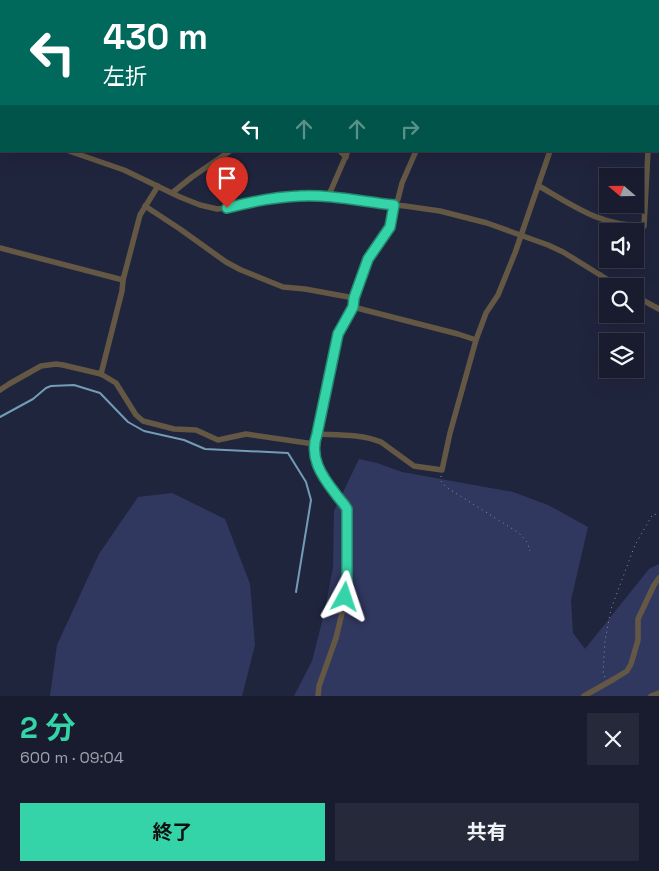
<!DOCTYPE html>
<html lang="ja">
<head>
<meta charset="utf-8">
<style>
	:root { --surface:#181c2e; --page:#25293a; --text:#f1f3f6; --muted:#9fa1aa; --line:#363a4a; --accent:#34d4a8 }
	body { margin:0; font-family:"Space Grotesk","Noto Sans JP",sans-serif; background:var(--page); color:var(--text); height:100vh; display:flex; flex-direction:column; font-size:19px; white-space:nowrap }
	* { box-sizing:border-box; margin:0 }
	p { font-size:16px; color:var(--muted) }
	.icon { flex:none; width:28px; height:28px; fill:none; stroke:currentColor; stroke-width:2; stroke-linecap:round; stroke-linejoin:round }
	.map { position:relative; height:696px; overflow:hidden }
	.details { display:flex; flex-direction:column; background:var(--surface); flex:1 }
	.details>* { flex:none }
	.top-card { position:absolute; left:0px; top:0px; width:660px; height:152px; box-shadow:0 5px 20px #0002,0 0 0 1px var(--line); background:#00695c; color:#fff; overflow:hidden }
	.needle { width:32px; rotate:290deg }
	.tools { position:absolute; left:599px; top:168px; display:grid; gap:10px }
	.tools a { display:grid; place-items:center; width:45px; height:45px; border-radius:0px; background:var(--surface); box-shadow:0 5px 20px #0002,0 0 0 1px var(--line); font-size:25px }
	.pin { position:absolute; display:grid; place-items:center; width:42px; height:42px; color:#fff; margin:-51px -21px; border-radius:50% 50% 50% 0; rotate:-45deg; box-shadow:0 0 5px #0007 }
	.pin .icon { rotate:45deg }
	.me { position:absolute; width:55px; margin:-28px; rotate:5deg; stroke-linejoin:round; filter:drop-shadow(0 0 4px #0008) }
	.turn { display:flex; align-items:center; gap:18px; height:105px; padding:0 20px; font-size:22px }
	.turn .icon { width:65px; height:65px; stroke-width:2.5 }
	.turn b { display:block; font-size:35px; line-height:42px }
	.lanes { display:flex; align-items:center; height:48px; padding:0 20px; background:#0003; justify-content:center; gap:25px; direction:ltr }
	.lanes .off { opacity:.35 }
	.round { display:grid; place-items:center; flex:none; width:52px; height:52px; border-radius:0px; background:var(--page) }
	.summary { display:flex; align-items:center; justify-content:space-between; height:85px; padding:0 20px }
	h1 { font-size:30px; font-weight:700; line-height:38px; color:var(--accent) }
	.cta { display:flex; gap:10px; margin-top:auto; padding:10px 20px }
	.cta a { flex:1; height:58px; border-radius:0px; background:var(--accent); color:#111; font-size:20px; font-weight:700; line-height:58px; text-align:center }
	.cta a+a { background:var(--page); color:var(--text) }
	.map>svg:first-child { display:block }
	.green { fill:#313860 }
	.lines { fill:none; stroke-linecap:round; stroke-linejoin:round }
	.stream { stroke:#739cb5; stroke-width:2 }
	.path { stroke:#8a8fa3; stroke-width:1; stroke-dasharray:1 4; stroke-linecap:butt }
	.street { stroke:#645845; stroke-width:5.5 }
	.secondary { stroke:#877355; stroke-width:8 }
	.route-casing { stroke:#228a6d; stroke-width:12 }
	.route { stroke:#34d4a8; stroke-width:9 }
</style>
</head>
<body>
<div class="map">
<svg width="659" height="696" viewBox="0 0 659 696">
	<rect width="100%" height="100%" fill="#20253e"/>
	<g class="green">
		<path d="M359,459l18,4 25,9 111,20 35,13 40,22 -17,73 2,33 12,16 64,-80 10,-5v132h-365l18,-35 12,-47 9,-46 1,-57z"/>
		<path d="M172,493l53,26 25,65 5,61 -13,51h-192l7,-51 42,-91 39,-57z"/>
	</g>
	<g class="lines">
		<path class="stream" d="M0,417l33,-18 13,-11 5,-2 23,-1 26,8 28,29 16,9 40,9 21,9 83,4 18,29 5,18 -15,92"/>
		<g class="path">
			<path d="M441,476v5l5,6 73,46 8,9 3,9"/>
			<path d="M605,677l-2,-4 2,-32 6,-32 24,-64 18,-31 6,1"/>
		</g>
		<g class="street">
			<path d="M130,0l8,1"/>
			<path d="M593,0l5,1"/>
			<path d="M235,1l1,-1"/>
			<path d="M364,1l1,-1"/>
			<path d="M427,1l1,-1"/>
			<path d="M502,1v-1"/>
			<path d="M0,134l1,1"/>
			<path d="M69,151l55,19 56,27 20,8 17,4 10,-1 48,-10 33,-2 97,10 35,5 47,12 61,22 15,7 55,34"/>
			<path d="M340,151l6,6"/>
			<path d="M539,186c36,21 62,40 105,40l4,-75"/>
			<path d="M172,193l20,-16 38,-26"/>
			<path d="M328,197l20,-46"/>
			<path d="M145,206l35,23 46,33 15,8 42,17 22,2 49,9"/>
			<path d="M0,248l123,32"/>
			<path d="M635,296l24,13"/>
			<path d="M353,307l105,27 18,6"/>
			<path d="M101,374l21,-83 1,-11 17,-65 18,-29"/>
			<path d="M0,390l9,-6 32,-18 15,-2 7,1 38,9 15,9 20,32 7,6 31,8 22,1 22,10 28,-6 68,10"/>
			<path d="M317,434c21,1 45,0 64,8l33,24 28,4 8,-37 26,-93 10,-27 12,-18 17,-42 35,-102"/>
			<path d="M318,696l1,-10 17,-48 6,-25 5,-32v-72c-4,-6 -8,-10 -13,-16 -13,-18 -25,-36 -17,-59l21,-100 15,-27 1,-9 14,-39 22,-32 4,-22 4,-6 4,-16 14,-32"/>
			<path d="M584,696l30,-17 13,-8 4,-7 7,-24v-21l16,-34 5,-7"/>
			<path d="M651,696l8,-3"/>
		</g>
		<g class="secondary">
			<path d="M346,1l5,-1"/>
			<path d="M0,62h1"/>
		</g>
	</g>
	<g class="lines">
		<g class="route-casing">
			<path id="route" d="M227,208c23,-6 48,-11 72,-12 30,-2 65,6 95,9l-4,22 -22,32 -14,39 -1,9 -15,27 -21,100c-8,23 4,41 18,59 4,6 9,10 12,16v72l-2,16"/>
		</g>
		<use href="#route" class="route"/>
	</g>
</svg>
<div class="tools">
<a><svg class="needle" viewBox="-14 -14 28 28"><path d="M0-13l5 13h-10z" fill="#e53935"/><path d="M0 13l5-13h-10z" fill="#9fa1aa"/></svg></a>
<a><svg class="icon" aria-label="sound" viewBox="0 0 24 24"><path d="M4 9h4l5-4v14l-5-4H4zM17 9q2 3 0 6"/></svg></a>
<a><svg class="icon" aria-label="search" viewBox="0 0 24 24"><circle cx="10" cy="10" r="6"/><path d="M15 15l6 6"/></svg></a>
<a><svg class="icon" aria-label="layers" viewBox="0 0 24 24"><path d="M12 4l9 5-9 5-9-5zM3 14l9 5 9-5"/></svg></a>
</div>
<div class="pin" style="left:227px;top:208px;background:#d93025"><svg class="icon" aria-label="arrive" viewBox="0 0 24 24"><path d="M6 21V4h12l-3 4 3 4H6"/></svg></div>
<svg class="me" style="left:345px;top:597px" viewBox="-20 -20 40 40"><path d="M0-17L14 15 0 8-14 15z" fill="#34d4a8" stroke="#fff" stroke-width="4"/></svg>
<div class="top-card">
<div class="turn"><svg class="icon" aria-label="left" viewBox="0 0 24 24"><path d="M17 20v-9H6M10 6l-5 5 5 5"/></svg><div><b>430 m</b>左折</div></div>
<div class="lanes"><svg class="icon" aria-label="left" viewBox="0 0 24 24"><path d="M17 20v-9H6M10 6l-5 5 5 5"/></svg><svg class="icon off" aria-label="ahead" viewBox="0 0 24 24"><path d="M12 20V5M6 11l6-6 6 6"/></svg><svg class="icon off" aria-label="ahead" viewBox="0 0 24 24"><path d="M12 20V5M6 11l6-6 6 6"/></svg><svg class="icon off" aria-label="right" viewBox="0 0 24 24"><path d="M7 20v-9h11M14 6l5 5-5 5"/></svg></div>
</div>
</div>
<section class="details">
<div class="summary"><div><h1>2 分</h1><p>600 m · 09:04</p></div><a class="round"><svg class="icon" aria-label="close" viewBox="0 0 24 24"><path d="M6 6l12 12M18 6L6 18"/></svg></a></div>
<div class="cta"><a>終了</a><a>共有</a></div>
</section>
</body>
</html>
